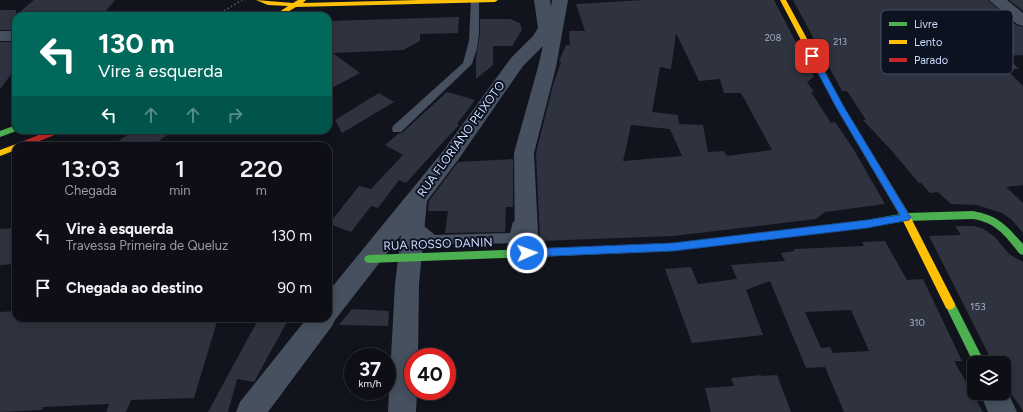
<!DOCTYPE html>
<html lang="pt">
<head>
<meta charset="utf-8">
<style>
	:root { --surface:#0e0f16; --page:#17181f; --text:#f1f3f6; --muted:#9b9ca1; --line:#2e2f35 }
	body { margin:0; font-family:Figtree,sans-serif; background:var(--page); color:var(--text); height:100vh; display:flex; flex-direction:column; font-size:15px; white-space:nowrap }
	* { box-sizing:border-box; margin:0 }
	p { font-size:13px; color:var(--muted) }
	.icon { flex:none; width:22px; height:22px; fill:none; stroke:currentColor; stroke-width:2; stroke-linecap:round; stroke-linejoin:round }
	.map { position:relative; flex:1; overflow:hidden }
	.sheet { position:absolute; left:12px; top:142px; width:320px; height:180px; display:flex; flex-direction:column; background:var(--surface); border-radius:12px; box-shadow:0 2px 10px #0003,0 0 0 1px var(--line) }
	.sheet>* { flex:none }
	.guide { position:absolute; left:12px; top:12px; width:320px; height:122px; border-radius:12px; box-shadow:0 2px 10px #0003,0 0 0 1px var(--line); background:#00695c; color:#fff; overflow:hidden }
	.fabs { position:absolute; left:967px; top:356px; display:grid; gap:8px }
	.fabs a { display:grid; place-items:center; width:44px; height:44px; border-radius:8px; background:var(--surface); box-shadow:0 2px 10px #0003,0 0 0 1px var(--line); font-size:20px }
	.speed { position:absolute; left:344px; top:348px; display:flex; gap:8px; font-size:20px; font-weight:700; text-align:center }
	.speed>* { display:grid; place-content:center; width:52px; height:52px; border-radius:50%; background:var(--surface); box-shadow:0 2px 10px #0003,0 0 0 1px var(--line); line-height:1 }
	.speed small { font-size:10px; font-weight:400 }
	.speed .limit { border:6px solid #d22; background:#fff; color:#111 }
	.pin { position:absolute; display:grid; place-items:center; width:34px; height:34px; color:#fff; margin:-17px; border-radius:8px; box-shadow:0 2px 6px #0006 }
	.me { position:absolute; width:44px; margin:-22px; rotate:88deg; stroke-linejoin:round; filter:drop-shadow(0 0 3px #0008) }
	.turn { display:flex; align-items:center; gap:14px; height:84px; padding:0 20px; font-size:18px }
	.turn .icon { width:52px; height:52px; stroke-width:2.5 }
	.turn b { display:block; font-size:28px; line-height:34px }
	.lanes { display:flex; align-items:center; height:38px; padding:0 20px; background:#0003; justify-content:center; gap:20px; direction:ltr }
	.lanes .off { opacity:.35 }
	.eta { display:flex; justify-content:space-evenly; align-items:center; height:68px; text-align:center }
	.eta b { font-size:24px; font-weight:600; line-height:28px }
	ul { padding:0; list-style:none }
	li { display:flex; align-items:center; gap:12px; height:52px; padding:0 20px }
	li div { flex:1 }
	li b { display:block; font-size:15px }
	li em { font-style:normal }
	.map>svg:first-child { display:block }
	.building { fill:#2f333f; fill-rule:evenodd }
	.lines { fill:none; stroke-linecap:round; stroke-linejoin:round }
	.path { stroke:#415858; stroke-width:2; stroke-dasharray:1.5 2.5; stroke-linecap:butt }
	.lane { fill:#46505e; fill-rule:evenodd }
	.street { fill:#46505e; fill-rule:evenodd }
	.fast { fill:#4caf50; fill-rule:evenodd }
	.slow { fill:#ffc107; fill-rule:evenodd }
	.jam { fill:#c62828; fill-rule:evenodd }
	.route { fill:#1a73e8; stroke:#114b97 }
	.labels { text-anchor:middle; stroke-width:4; stroke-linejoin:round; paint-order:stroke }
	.far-number-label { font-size:9px; fill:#a6b3cf }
	.number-label { font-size:10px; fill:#a6b3cf }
	.street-label { font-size:12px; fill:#cddeff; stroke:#0d1221 }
	.key { fill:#0d1221; stroke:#474f64; stroke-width:1 }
	.key-label { font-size:11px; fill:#cddeff }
</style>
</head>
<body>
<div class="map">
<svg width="1023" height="412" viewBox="0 0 1023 412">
	<rect width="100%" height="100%" fill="#12141d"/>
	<g class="building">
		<path d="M34,0h81l-13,16h-86v14h-16v-20h16v5z"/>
		<path d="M644,0h130l40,77 -7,5 7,10h-3l20,31 4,-1 19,28 31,54 -60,8 -9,7 -143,17 -133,5 -4,-88 17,-68 8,-23 -2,-1 7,-16h4l-1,-14h16l-9,-27zM676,33l23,48 21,-2 4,14h17l31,57 -45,6 -3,-5 -16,1 -5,-27 -24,-1 -1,-9 -26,-3 8,-45 11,2zM631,125l39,4 12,27 -59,5z"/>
		<path d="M793,0h195l28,25 7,2v28l-17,1 13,13h-13l17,17v99l-17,2 17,16v30l-11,-13 -10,-7 -25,-8 -26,-1 -13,-12 -8,1 -9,-10h-2l-27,-32 -29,-31h3l-19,-29h-5z"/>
		<path d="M1009,0h14v11z"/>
		<path d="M459,17l-1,16 -38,1v7l-17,9 -70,3 27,20 -32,17v-69z"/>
		<path d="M480,19h30l10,4 2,7 -10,16h-19v19l-17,14v-21l4,-25z"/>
		<path d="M0,42h16v26l-16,21z"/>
		<path d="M447,92l28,8 -18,24 2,1 -14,15 -39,43 -7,-3 -21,28 -7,-2 -20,26 -22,-8 30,-38 12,3 32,-34 -18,-10 13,-11 4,-1z"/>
		<path d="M379,93l15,9 -52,31 -7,-13z"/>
		<path d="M135,130h40l-24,16h-40z"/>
		<path d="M513,159v48h-7l-1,25 -60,1 3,-22h-20l1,-10 29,-39z"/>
		<path d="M955,226h18l9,2 13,9 14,17 14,8v149l-19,-28v-20h-11l-64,-127 32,-1z"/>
		<path d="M16,228v36l-16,1v-36z"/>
		<path d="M885,241l22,39 16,-1 39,82h-8l29,51h-139l-19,-45 -19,1 -36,-87 -24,9 17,45 -71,8 -27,-74 26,-2 7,17 39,-5 -6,-14 54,-4 -4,-8 13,-2v-2l70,-3 -2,-4zM851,310l18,41 -36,2 -3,-6 -9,1 -16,-36z"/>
		<path d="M352,309l37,2 -1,15 -49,-1z"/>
		<path d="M16,311v7h202l-24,80 -63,2 -5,12h-20l3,-8 -66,3 -1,3 -42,2v-100z"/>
		<path d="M259,318h30l-35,64 -17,-3 -9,33h-20z"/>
		<path d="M761,375v1l16,-1 14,37h-80l-6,-24 29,-2 -3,-8z"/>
	</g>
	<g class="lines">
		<path class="path" d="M224,11l18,-11"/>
		<g class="lane">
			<path d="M471,0l8,1v32l-2,15 -5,16 -71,68h-8l-1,-3 1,-3 70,-63 6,-22z"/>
			<path d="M415,220l4,2 16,13 75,-2 3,-11 4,-2 4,2c3,5 2,14 -1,20l-4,1 -84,2c-8,-3 -19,-12 -23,-20l2,-3z"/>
		</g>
		<g class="street">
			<path d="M534,0h16l1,7 1,-7h16l-12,67 -22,86 5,100 -4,7 -8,3 -8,-3 -4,-7 -1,-100 24,-86 5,-21 -20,20 -65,94 -31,41 -8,83 -1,73h-5v34h4l-1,21h-28l7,-128 6,-49 -66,85 -3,6 -64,86h-32l4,-10 67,-84h21v-26l116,-142 67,-92 22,-22 5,-8z"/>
			<path d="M989,0h18l16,13v13l-6,-2z"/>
			<rect x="0" y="31" width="16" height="10"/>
			<path d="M1004,384l13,28h-29l-8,-19h24z"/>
		</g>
		<g class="fast">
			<path d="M16,125v5h3l-19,7v-6z"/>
			<path d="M973,211c26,5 33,14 50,33v11l-3,-1c-15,-18 -23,-31 -47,-35l-67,2 -40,7 -3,-1 -2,-3 2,-3 3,-1 40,-7z"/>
			<path d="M532,249l3,1 2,3 -2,3 -3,1 -163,6 -3,-1 -2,-3 2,-3 3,-1z"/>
			<path d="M950,300l4,2 31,61h-11v1l-29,-59 1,-3z"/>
		</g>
		<g class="slow">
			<path d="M256,0l37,3 5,-3h8l-3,3 116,-3h79l-3,2 -199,5 -15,9h-8l15,-10 -20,-1z"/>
			<path d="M780,0h6l58,107 65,107 45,88 1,3 -1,3 -4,2 -4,-2 -44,-89 -66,-112z"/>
			<path d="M16,144l4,2h-4v4l-16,6v-6z"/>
			<path d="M866,220l3,1 2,3 -2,3 -3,1 -193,23 -141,6 -3,-1 -2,-3 2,-3 3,-1 141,-6z"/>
		</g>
		<path class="jam" d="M51,130h12l-1,2 -35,14h-11v2l-1,-2 1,-2z"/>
	</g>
	<path class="route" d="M810,54h2l4,2 28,51 65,108 2,2 -2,3 -42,8 -194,23 -146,6 -4,-2 -1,-2 1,-3 4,-1 146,-6 194,-23 33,-5 -64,-108 -27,-51z"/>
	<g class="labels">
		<g class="far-number-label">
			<text x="773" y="41">208</text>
			<text x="840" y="45">213</text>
		</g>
		<g class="number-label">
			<text x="978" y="310">153</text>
			<text x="917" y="326">310</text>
		</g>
		<g class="street-label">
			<text transform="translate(461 139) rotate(-54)" y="4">RUA FLORIANO PEIXOTO</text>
			<text transform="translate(438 244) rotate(-2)" y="4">RUA ROSSO DANIN</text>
		</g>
	</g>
	<rect x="881" y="10" width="132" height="64" rx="6" class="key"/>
	<rect x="889" y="22" width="18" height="4" fill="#4caf50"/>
	<rect x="889" y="40" width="18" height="4" fill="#ffc107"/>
	<rect x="889" y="58" width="18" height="4" fill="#c62828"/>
	<g class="key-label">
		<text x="914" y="28">Livre</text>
		<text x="914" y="46">Lento</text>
		<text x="914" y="64">Parado</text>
	</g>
</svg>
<div class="fabs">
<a><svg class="icon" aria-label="layers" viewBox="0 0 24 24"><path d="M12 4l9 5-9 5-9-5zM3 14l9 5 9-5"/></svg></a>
</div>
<div class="speed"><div>37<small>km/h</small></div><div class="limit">40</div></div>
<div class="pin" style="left:812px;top:56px;background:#d93025"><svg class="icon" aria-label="arrive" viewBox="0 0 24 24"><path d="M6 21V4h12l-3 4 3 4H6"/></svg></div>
<svg class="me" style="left:527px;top:253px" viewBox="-20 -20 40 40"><circle r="17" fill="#1a73e8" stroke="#fff" stroke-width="3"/><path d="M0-11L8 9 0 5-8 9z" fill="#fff"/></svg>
<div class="guide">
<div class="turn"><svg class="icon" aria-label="left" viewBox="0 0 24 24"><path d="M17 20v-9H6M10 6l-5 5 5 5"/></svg><div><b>130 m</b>Vire à esquerda</div></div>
<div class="lanes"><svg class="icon" aria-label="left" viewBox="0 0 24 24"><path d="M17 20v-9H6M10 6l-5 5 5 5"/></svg><svg class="icon off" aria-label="ahead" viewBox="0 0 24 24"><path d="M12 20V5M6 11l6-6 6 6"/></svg><svg class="icon off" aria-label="ahead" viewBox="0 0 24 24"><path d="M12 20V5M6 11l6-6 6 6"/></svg><svg class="icon off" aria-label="right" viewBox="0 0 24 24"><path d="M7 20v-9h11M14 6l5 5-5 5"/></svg></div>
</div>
<section class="sheet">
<div class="eta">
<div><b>13:03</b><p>Chegada</p></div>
<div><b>1</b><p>min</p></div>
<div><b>220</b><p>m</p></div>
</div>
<ul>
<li><svg class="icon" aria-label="left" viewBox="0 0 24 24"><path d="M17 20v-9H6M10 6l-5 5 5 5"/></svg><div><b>Vire à esquerda</b><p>Travessa Primeira de Queluz</p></div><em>130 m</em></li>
<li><svg class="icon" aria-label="arrive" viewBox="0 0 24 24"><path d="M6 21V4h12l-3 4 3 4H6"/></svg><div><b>Chegada ao destino</b></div><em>90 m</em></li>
</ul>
</section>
</div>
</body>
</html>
